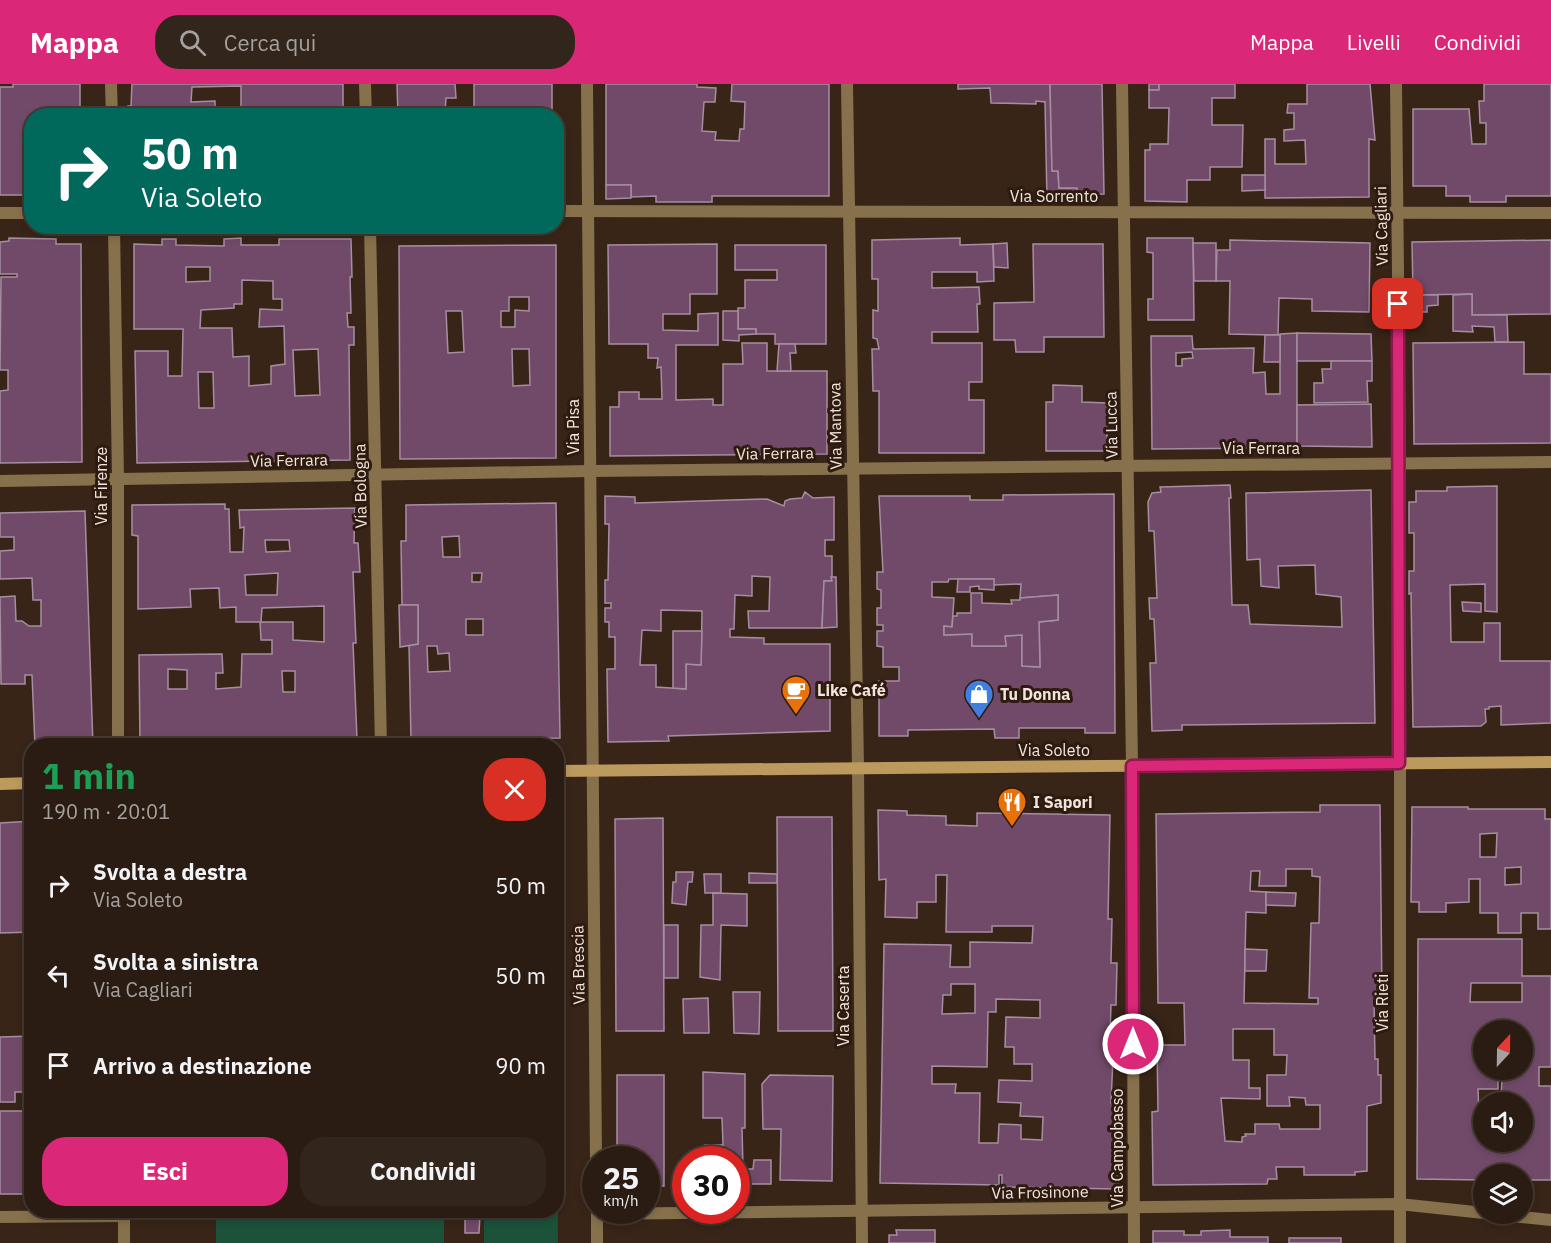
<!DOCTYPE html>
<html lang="it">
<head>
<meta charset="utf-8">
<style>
	:root { --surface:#2a1c12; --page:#32251b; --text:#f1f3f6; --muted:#a5a19f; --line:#463a32; --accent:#db2777 }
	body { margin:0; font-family:"IBM Plex Sans",sans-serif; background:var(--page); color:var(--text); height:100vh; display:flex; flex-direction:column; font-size:22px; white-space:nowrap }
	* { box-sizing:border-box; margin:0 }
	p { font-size:20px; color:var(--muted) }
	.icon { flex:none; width:33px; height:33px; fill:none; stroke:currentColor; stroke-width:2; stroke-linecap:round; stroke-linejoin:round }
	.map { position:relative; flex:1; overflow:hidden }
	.panel { position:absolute; left:24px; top:654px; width:540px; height:480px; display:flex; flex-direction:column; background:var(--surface); border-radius:24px; box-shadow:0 3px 9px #0003,0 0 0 2px var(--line) }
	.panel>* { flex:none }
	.banner { position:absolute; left:24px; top:24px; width:540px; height:126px; border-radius:24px; box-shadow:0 3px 9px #0003,0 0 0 2px var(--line); background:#00695c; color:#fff; overflow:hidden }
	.needle { width:39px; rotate:22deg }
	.controls { position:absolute; left:1473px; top:936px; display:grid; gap:12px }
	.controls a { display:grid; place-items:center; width:60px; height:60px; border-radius:50%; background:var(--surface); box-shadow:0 3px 9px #0003,0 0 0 2px var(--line); font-size:30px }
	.speed { position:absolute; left:582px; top:1062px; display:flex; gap:12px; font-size:30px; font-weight:700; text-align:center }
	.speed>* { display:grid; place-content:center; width:78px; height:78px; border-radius:50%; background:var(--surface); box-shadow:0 3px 9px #0003,0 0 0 2px var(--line); line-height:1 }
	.speed small { font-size:15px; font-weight:400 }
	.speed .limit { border:9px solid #d22; background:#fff; color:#111 }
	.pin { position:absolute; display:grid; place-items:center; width:51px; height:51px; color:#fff; margin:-26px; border-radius:12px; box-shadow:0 3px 9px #0006 }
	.me { position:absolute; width:66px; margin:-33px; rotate:0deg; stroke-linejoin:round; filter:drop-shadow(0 0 4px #0008) }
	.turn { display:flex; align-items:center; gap:21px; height:126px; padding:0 18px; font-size:27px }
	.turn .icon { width:78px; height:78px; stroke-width:2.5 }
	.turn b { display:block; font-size:42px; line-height:51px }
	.round { display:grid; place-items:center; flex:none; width:63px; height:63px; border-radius:24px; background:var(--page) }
	.overview { display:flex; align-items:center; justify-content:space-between; height:102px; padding:0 18px }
	h1 { font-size:36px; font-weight:800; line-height:45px; color:#1e9e55 }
	.cta { display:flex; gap:12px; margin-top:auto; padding:12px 18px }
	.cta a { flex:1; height:69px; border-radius:24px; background:var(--accent); color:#fff; font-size:24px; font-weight:800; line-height:69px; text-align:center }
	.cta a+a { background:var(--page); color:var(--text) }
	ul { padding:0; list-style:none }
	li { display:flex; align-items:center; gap:18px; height:90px; padding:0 18px }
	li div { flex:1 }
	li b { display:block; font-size:22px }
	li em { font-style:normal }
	header { display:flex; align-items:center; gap:36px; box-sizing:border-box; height:84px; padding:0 30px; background:var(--accent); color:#fff }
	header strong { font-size:28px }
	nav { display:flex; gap:33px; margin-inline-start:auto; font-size:21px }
	.search { width:420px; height:54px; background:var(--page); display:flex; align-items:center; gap:15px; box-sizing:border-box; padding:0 21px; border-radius:24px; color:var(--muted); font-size:22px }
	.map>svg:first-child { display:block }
	.green { fill:#1c513a }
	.building { fill:#714a6a; stroke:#a58ea0; stroke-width:1.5; fill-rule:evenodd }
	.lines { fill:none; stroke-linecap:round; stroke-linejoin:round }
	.street { stroke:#87714c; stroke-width:12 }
	.secondary { stroke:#bc995d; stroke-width:12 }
	.route-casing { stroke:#8e194d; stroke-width:15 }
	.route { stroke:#db2777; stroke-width:10 }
	.labels { text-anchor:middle; stroke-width:6; stroke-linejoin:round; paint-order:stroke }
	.street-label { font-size:16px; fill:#f2e4dc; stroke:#2e1b0f }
	.poi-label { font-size:16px; font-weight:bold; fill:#f2e4dc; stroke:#2e1b0f; text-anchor:start }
</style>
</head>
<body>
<header>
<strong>Mappa</strong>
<div class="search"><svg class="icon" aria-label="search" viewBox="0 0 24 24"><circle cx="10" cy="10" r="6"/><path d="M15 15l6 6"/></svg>Cerca qui</div>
<nav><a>Mappa</a><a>Livelli</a><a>Condividi</a></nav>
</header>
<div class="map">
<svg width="1551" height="1159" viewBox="0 0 1551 1159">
	<rect width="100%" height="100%" fill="#382518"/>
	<g class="green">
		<path d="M557,994l1,165h-74v-32l72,-1z"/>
		<rect x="216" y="1127" width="228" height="32"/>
	</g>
	<g class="building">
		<path d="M13,0h67v32h-48v79h-32v-108h13z"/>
		<path d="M132,0h211v32h-102v-30l-49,1 -1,15 24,-1v15h-87v-10h3z"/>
		<path d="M397,0h58l1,14h-10l-1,15h29v-29h78v32h-154z"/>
		<path d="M606,0h91v3l19,1 -1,14h-11l-2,29 14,1 -1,8 24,1 1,-12h4l1,-27 -14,-1 1,-17h97v112h-117v6h-56v-6l-25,1v-12h-25z"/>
		<path d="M958,0h92l2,87h6l1,17h18v13l-30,-1 -2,-98 -9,-1v3l-45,-1 -1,-15 -32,1z"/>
		<path d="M1050,0h52l2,110 -27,1v-7h-18l-1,-17h-6z"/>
		<rect x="1149" y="0" width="10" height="6"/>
		<path d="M1159,0h76v14h-23v27h31l-1,42h-32v13h-23v22l-42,-1v-51h5v-6h18l1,-36h-20v-18h10z"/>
		<path d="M1307,0h63l5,56 -6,-1v58l-104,1v-59h10v25h31l-1,-24 -21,1v-11l10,-1v-16h-7l1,-9h19z"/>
		<path d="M1484,0h67v112h-45v6h-36v-6h-24v-10h-33v-77h56l3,35h14v-21h-6l-1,-22h5z"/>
		<path d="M1242,91h23v15l-23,1z"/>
		<path d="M606,101h25v13l-25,1z"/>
		<path d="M9,154l47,1v5h25l1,218 -82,1v-72l8,-1v-20h-8l1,-93h16v-3h-17v-32l9,-1z"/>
		<path d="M241,154v7h38v-6h72l1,38h-2l1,36h-4l1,14h6v18h-5l1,115 -213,3 -2,-112h33v25h14l1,-47h-49v-85l28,1v-6h14v6l48,1v-7zM186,183h24v14l-24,1zM242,196l31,1v18h9v11l-22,-1 -1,18 25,-1 1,38 -14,2v18l-22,2v-30l-16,1 -1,-29h-32l1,-18 33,-2v-4h8zM318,265l2,46 -25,1 -2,-46zM198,288h15l1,36h-15z"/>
		<path d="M960,154v7l33,-1 1,37 -17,1v-10h-45v16l47,-1 1,17h-3l1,28h-46v11h50v39h-13v18h15v53h-105v-62h-6l-1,-42h7l-2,-10 -4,-1v-28l5,1v-32h-6v-39z"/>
		<path d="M1147,154h46l1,82h-46v-21h5v-46l-6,-1z"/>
		<path d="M1230,156l140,3 -1,69 -57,-1v-12l-33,-1 -1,37 -49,-1 1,-53h-14l1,-31h13z"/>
		<path d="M1551,156v74l-79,1v-21l-59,1 -1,-53z"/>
		<path d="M1007,159l1,25 -14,-1 -1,-23z"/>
		<path d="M1193,159h23v38h-22z"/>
		<path d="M717,160v50h-27v20h-27v16l35,1v-17l20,-1v32h-42v55l37,-1v6h10v-41h20l-1,-21h25v28h60v83l-217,2v-49h9v-15h20v7h23l-1,-32 -4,1 1,-10h-10v-14h-39l-1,-99z"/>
		<path d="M1033,160h70l1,93h-60v15h-28l-1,-12h-21v-37l40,-1z"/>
		<path d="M556,161v213l-156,1 -1,-213zM509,213h20v14l-14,-1v17h-14v-16h8zM446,227h16l2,41 -16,1zM512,265h17l1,36 -17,1z"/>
		<path d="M735,161h91v99h-51v-10h-19v-5h-18v-21h7v-28h32v-10h-42z"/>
		<path d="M1472,210v21h35l1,27h-13l-1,-15 -22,-1 1,6 -20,-1v-36z"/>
		<path d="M1413,211h25v10l-11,1v6h-14z"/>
		<path d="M723,227h15v18h18v5l-17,1v6l-16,-1z"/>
		<path d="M1297,249v113l-4,1 1,6 -13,1v-6l-129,1 -1,-113h41l1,13 61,-1 -1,25 12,-1 1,22h14v-60zM1192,268l1,6 -11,1v7h-6v-13z"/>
		<path d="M1297,249l74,1 1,27h-75z"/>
		<path d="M1265,251h15v27h-16z"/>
		<path d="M1524,258v32h27v69l-137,1 -1,-101z"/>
		<path d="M779,260h16l1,9h-6l1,18h-14z"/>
		<path d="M1331,277h41v20h-5l1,21 -54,1v-20h9l-1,-14h9z"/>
		<path d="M1053,301l29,1v16l25,1v48h-61v-49h7z"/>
		<path d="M1371,320l1,43 -75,-1v-41z"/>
		<path d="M1230,401l1,13h-2l3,107h16l2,19 92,3 -1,-30 -25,-3 -1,-29 -37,1 1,22 -18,-2 -1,-27 -13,1 -1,-67 125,-3 4,233 -193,2v5l-30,1 -2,-68h6l-2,-44h-4l-1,-21h8l-3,-67h-5l-1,-29 4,-9 9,-1 -1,-5z"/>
		<path d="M1497,402v126l-12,-1v-27l-35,1 1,57h33v-19h16v38h51v62l-50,2v-19l-12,1v2h-4l1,13 -5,4 -68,1 -2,-134 -2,1v-23h5v-38h-5v-31h7v-11h31v-4z"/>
		<path d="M805,408l8,6 21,-1v43h-9v16h7v25h-8l-2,47h-73l-1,-17h21l1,-34 -18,-1v20l-17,-1 -1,34h-4v8l34,1v6h66v87l-162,5 1,5 -61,1 -1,-73h8v-32h-6v-15h-4v-14h6v-5h-6v-23h3l1,-56h-4v-28l30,1v6l132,-4 17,7 1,-5 5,-2 12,-1zM661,526l41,1 -1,54 -15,-1v25l-30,-2v-22h-16l2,-35 19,1z"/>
		<path d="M1114,410l1,239h-30v-5h-66v10h-24l-1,-9 -86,1v6h-29v-55h20v-14h-16v-20l-6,-1v-15h6v-6h-6v-17h4v-18l-4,-1v-17h6l-4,-76h91v4h33v-5zM949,495h45l-1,6 28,-1 -1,14 38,-3v25l-19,2 1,45 -18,-1v-31l-17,1 1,10h-34v-12l-28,1v-9l8,1 2,-29 -22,-1v-15h16z"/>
		<path d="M556,419l4,235 -149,2 -2,-96h9v-39h-16l-1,-64h5v-36zM459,452l1,21h-17l-1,-20zM472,489h10l-1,9h-9zM466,535h17v16h-17zM427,562h10l1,8 11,-1 1,18 -22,1z"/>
		<path d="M225,420v5h4l1,43h13l1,-25 -4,1 -1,-18 116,-2 -1,35h4l2,29h-7l3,71h-3l4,96 -217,5 -1,-89 83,-1 1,19h-7v16l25,-2 1,-33h30v-14h-11l-1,-18h-24v-15l-16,1 -1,-20 -29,1 1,18 -53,2v-73l-6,-1v-30zM265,456h24l1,11 -24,1zM278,489l-1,22h-31l-1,-20zM324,522v36l-31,-2v-18h-32l1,-14zM168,585l19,1v19h-19zM282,587h13v21h-12z"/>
		<path d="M85,427l8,235h-58l-3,-71h-7v9h-24l-1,-87 15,-1 1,25h6l7,5h12v-26h-8l-1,-22 -32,1v-28l14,-1v-13h-14v-24z"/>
		<path d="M831,493h5l1,50 -15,1 2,-47h8z"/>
		<path d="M958,495h36v11l-15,-1v-3l-9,1v5h-13z"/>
		<path d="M971,509h11v10l30,1 -1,-4h9v-2l38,-3v25l-19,2 1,45 -18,-1v-31l-17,1 1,10h-34v-12l-28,1v-9l8,1 1,-11h4v-3h14z"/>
		<path d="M1462,518l19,1v9l-18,-1z"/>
		<path d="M399,521h19v39l-18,3z"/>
		<path d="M673,547h29l-1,34 -15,-1v25l-13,-1z"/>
		<path d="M1320,721h60l2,194h-8l1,60h3v16h3v28l-14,3v65l-12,1v3h-51v-8h-28l1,12h-9l-1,5 -114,1 -1,-73 6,-1 -1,-66h28l-1,-42h-26l-2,-189 164,-2zM1286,785h26v7l8,1 -1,46h-8l-2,75h9v6l-74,-1 2,-91 20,1v-21l-16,-1 1,-20h9l-1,15h27zM1233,945h41v26h13l-1,20h-19v31h23l-1,-9 16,1 1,7h14v24h-40l-1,-5h-24v10h-10l1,2 -4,1v5l-17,-1 -4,-43 39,1v-11h-11v-28h-16z"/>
		<path d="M1412,723h56v2h77v10h6v110h-13v-16h-17v20h-23v-20h-18v-34h-11v23l-23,1v9h-27v-10h-8zM1497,749l-1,24h-16v-23zM1521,783v17l-16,1v-17z"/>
		<path d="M878,726l29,1v4l39,1v9l31,1v-13l133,2 -2,104h4l-1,44h6l-1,42h-5l-1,29 4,1 -3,68h9l-2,86 -116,-2v-12h-3v10l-119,-2 4,-239 67,1 -1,22h20v-25l62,1 1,-17h-41v6h-46l1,-57h-11v27h-19v16l-32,-1 1,-38 -7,1zM951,900h24v29l-33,1 1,-19h8zM996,915l44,1v18l-34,-1 -1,30h9v17h18v17l-33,-1 -1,22 23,1 -1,13 23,1 -1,23 -21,-1v-14l-22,-1 -1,19h-19l1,-50h-25l1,-9h-24v-18l55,1 1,-55h8z"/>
		<path d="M777,733h55l1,214h-55z"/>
		<path d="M663,734l1,213h-48l-1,-212z"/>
		<path d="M32,737v111l-32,1v-110z"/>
		<path d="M676,788h17l-1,10h-4l-2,23 -14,-2 1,-21h3z"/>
		<path d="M749,789l28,1v9h-28z"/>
		<path d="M704,790h17v19h-16z"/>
		<path d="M1266,808l30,1 -1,13 -29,-1z"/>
		<path d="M713,809l34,1v32l-26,-1 -1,55 -20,-3 1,-52h12z"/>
		<rect x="664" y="841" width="14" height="53"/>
		<path d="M1418,855h104v37h29v91h-12v19h12v94h-29v-6h-38v6l-67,-1zM1471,899h51v19h-52zM1484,946h38v40h-38zM1498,992h4l-1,26h21v40h-38v-27h-5l-1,-26h20z"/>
		<path d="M1245,865l22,1 -1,21h-21z"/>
		<path d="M733,908h27l-1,42 -25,-1z"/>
		<path d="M708,914l1,35h-25l-1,-34z"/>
		<path d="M556,948h7l1,38h-8z"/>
		<path d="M32,952v56h-17v10h-15v-65z"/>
		<path d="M703,988l42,2v54h-3l1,41h10l1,-9h17v24h-35v-24h-31v-15h18l-1,-27h-19z"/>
		<path d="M617,991h47v111h-18v-26h-29z"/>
		<path d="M770,991l63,1 -1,105 -52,-1 1,-51h-18l-1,-45z"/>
		<rect x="0" y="1027" width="32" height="83"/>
		<path d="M465,1131h15l-1,18h-14z"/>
		<path d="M896,1146h39v13h-46v-8h8z"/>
		<path d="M1230,1146v7h38v6h-115v-12h31v4h17v-4z"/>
		<rect x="1289" y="1154" width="52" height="5"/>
	</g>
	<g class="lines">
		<g class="street">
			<path d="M111,0l1,32"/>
			<path d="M365,0l1,32"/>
			<path d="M587,0l9,1076"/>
			<path d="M847,0l11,684 4,475"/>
			<path d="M1122,0l10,682 2,477"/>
			<path d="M1396,0l4,379v780"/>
			<path d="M556,127l995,2"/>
			<path d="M0,129h32"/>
			<path d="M114,142l4,253v267"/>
			<path d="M370,142l11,520"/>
			<path d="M0,397l590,-10 961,-9"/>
			<path d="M597,1126v33"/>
			<path d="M597,1130l802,-10 85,9"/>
			<path d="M1490,1130l61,6"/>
			<path d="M0,1133l124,-1"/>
			<path d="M124,1159v-33"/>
		</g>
		<g class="secondary">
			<path d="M556,687l995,-9"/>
			<path d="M0,700l32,-1"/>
		</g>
	</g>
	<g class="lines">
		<g class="route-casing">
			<path id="route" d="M1133,960l-1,-278 267,-3 -1,-459"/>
		</g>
		<use href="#route" class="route"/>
	</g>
	<defs>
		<g id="cafe-pin" transform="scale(1.5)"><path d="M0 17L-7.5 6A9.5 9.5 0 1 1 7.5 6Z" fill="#e8710a" stroke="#2e1b0f"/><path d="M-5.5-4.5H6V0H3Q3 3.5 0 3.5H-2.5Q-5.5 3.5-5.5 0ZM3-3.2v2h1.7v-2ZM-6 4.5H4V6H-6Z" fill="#fff"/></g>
		<g id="shop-pin" transform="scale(1.5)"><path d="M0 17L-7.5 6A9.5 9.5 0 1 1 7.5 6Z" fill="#3f7fe0" stroke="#2e1b0f"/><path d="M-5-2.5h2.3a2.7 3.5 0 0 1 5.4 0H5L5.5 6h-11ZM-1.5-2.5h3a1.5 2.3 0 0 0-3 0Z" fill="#fff"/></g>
		<g id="restaurant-pin" transform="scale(1.5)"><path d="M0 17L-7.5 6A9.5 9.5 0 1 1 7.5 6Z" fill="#e8710a" stroke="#2e1b0f"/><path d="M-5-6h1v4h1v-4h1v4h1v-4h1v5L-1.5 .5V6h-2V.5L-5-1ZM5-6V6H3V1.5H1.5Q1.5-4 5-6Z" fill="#fff"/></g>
	</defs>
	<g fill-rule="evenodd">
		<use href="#cafe-pin" x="796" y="606"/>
		<use href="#shop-pin" x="979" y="610"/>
		<use href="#restaurant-pin" x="1012" y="718"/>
	</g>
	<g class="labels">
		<g class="street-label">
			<text x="1054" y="118">Via Sorrento</text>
			<text transform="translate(1381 142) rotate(-91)" y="6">Via Cagliari</text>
			<text transform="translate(1111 341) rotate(-91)" y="6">Via Lucca</text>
			<text transform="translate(835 342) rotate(-91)" y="6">Via Mantova</text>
			<text transform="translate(573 343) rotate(-90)" y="6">Via Pisa</text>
			<text x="1261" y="370">Via Ferrara</text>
			<text transform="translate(775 369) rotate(-1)" y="6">Via Ferrara</text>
			<text transform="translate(289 376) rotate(-1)" y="6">Via Ferrara</text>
			<text transform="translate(101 402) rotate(-90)" y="6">Via Firenze</text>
			<text transform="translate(360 402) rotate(-91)" y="6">Via Bologna</text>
			<text x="1054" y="672">Via Soleto</text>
			<text transform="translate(578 881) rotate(-91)" y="6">Via Brescia</text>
			<text transform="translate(1382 919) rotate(-90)" y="6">Via Rieti</text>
			<text transform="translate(843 922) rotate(-90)" y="6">Via Caserta</text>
			<text transform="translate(1117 1064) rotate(-90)" y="6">Via Campobasso</text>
			<text transform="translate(1040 1108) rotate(-1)" y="6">Via Frosinone</text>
		</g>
		<g class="poi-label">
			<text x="817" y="612">Like Café</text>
			<text x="1000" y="616">Tu Donna</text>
			<text x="1033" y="724">I Sapori</text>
		</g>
	</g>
</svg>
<div class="controls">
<a><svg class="needle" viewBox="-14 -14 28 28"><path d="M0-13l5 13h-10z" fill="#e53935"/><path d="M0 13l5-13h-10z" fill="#a5a19f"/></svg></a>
<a><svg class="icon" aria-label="sound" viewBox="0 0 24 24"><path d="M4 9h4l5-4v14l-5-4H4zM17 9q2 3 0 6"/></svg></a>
<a><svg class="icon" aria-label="layers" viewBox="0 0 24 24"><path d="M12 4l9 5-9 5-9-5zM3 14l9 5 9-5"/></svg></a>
</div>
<div class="speed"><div>25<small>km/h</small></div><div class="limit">30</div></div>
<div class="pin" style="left:1398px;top:220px;background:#d93025"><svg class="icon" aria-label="arrive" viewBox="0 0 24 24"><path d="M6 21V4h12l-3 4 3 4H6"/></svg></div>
<svg class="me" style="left:1133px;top:960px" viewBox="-20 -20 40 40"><circle r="17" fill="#db2777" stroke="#fff" stroke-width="3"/><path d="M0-11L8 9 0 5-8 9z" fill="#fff"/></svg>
<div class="banner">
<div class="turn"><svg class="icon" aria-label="right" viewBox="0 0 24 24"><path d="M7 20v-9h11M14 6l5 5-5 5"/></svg><div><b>50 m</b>Via Soleto</div></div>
</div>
<section class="panel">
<div class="overview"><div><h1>1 min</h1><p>190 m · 20:01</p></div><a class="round" style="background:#d93025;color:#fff"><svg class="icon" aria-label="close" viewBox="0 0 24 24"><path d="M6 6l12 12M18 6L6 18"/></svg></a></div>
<ul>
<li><svg class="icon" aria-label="right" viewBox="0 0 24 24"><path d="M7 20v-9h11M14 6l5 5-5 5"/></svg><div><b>Svolta a destra</b><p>Via Soleto</p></div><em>50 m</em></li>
<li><svg class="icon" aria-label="left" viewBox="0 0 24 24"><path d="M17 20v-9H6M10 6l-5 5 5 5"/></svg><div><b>Svolta a sinistra</b><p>Via Cagliari</p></div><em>50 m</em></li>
<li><svg class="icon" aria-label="arrive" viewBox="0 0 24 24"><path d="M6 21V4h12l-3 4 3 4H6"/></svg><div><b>Arrivo a destinazione</b></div><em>90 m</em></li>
</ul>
<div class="cta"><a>Esci</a><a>Condividi</a></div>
</section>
</div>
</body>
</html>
